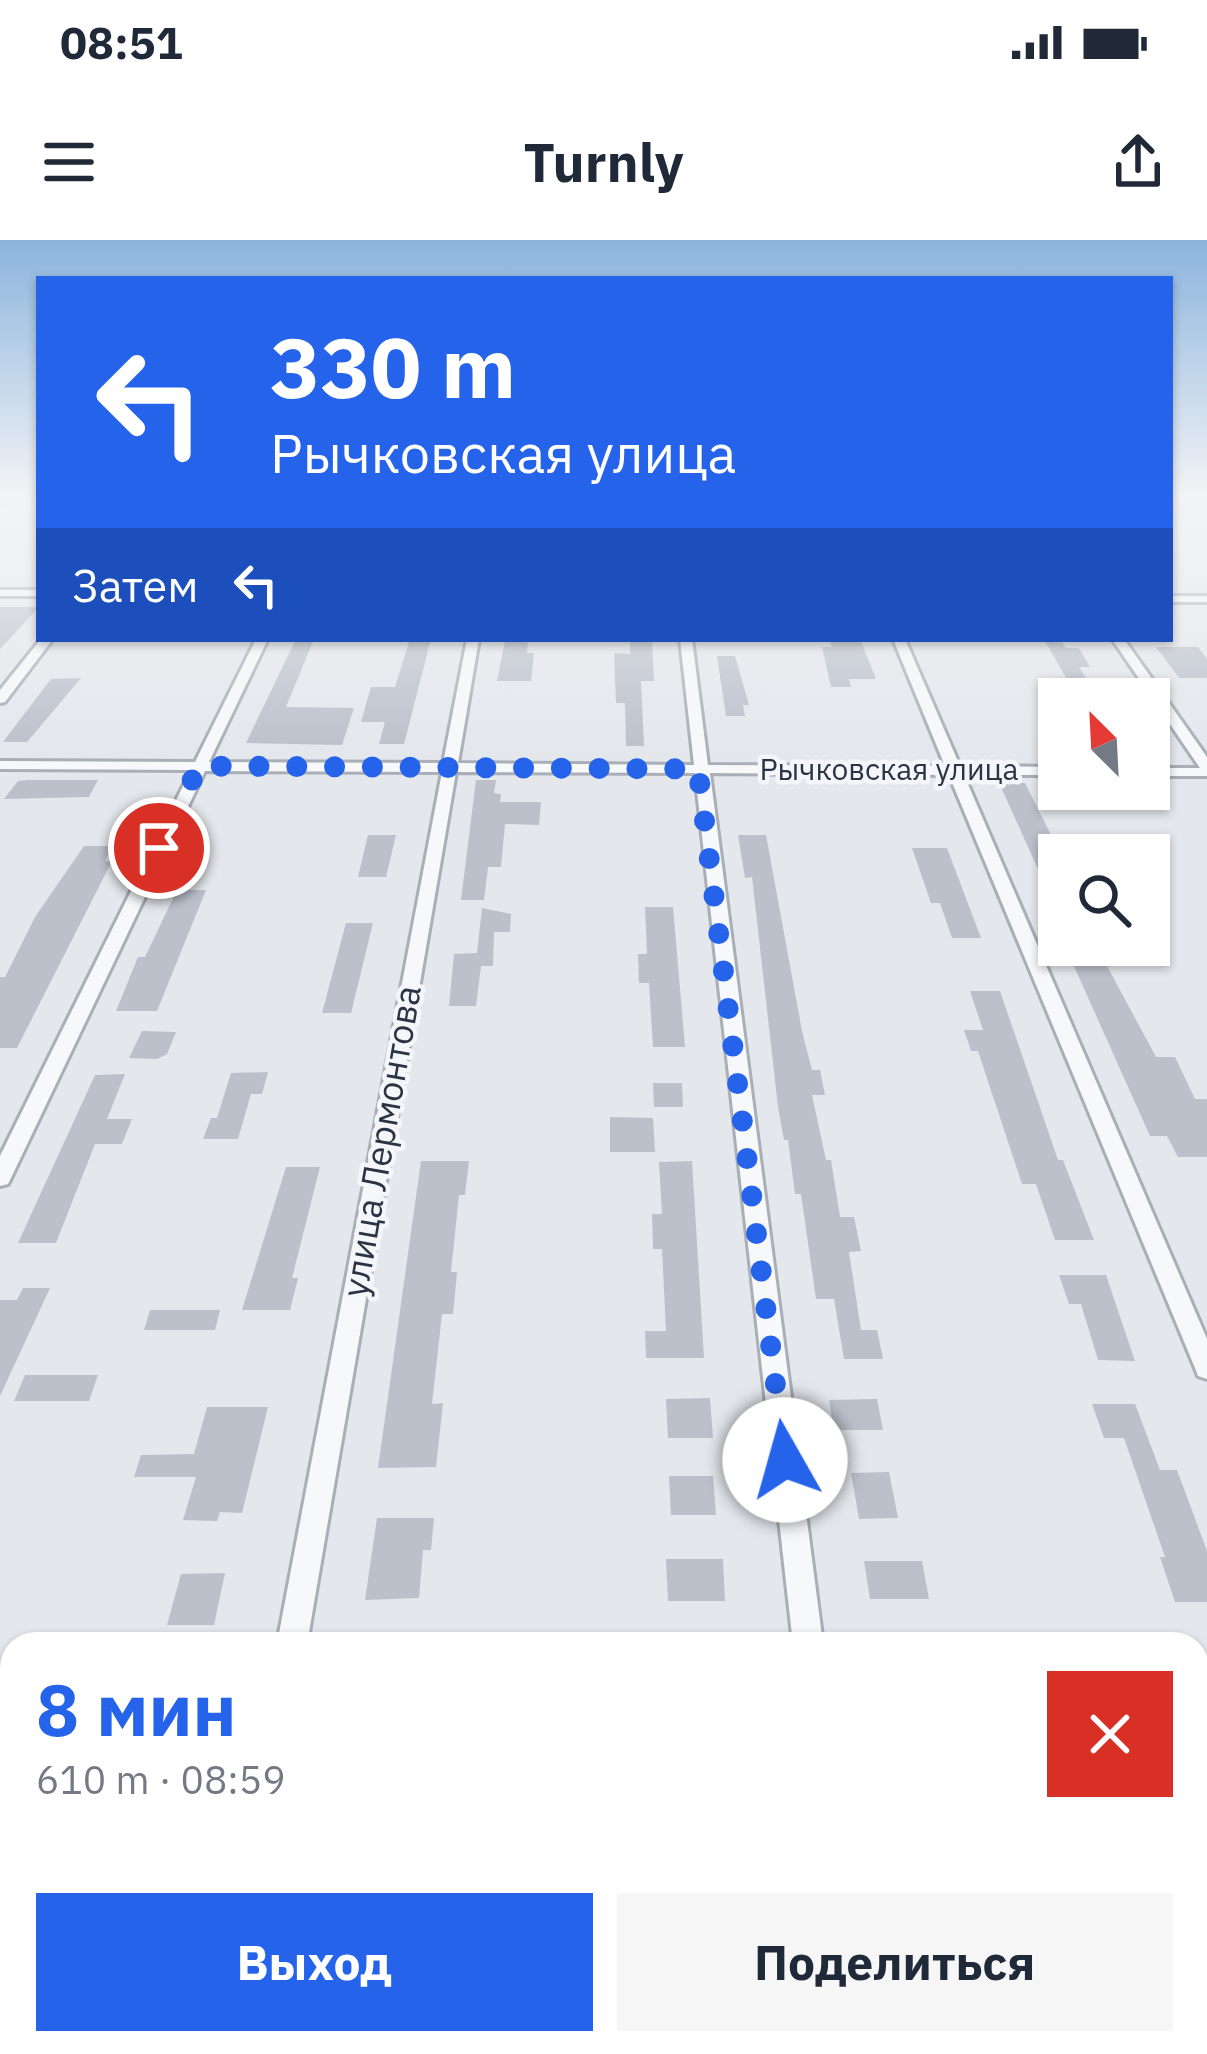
<!DOCTYPE html>
<html lang="ru">
<head>
<meta charset="utf-8">
<style>
	:root { --surface:#fff; --page:#f6f6f7; --text:#1f2937; --muted:#747a83; --accent:#2563eb }
	body { margin:0; font-family:"IBM Plex Sans",sans-serif; background:var(--page); color:var(--text); height:100vh; display:flex; flex-direction:column; font-size:45px; white-space:nowrap }
	* { box-sizing:border-box; margin:0 }
	p { font-size:39px; color:var(--muted) }
	.icon { flex:none; width:66px; height:66px; fill:none; stroke:currentColor; stroke-width:2; stroke-linecap:round; stroke-linejoin:round }
	.map { position:relative; flex:1; overflow:hidden }
	.sheet { position:absolute; left:0px; top:1392px; width:1209px; height:423px; display:flex; flex-direction:column; background:var(--surface); border-radius:36px 36px 0 0; box-shadow:0 3px 9px #0004 }
	.sheet>* { flex:none }
	.top-card { position:absolute; left:36px; top:36px; width:1137px; height:366px; border-radius:0px; box-shadow:0 3px 9px #0004; background:#2563eb; color:#fff; overflow:hidden }
	.needle { width:78px; rotate:336deg }
	.controls { position:absolute; left:1038px; top:438px; display:grid; gap:24px }
	.controls a { display:grid; place-items:center; width:132px; height:132px; border-radius:0px; background:var(--surface); box-shadow:0 3px 9px #0004; font-size:60px }
	.pin { position:absolute; display:grid; place-items:center; width:102px; height:102px; color:#fff; margin:-51px; border:6px solid #fff; border-radius:50%; box-shadow:0 3px 12px #0007 }
	.me { position:absolute; width:132px; margin:-66px; rotate:353deg; stroke-linejoin:round; filter:drop-shadow(0 0 9px #0008) }
	.turn { display:flex; align-items:center; gap:42px; height:252px; padding:0 36px; font-size:54px }
	.turn .icon { width:156px; height:156px; stroke-width:2.5 }
	.turn b { display:block; font-size:84px; line-height:102px }
	.then { display:flex; align-items:center; height:114px; padding:0 36px; background:#0003; gap:24px; font-size:45px }
	.round { display:grid; place-items:center; flex:none; width:126px; height:126px; border-radius:0px; background:var(--page) }
	.head { display:flex; align-items:center; justify-content:space-between; height:204px; padding:0 36px }
	h1 { font-size:72px; font-weight:800; line-height:90px; color:var(--accent) }
	.button { display:flex; gap:24px; margin-top:auto; padding:24px 36px }
	.button a { flex:1; height:138px; border-radius:0px; background:var(--accent); color:#fff; font-size:48px; font-weight:800; line-height:138px; text-align:center }
	.button a+a { background:var(--page); color:var(--text) }
	.status { display:flex; justify-content:space-between; align-items:center; height:84px; padding:0 60px; background:var(--surface); direction:ltr }
	.status svg { height:33px; fill:currentColor }
	header { display:flex; justify-content:space-between; align-items:center; height:156px; padding:0 36px; background:var(--surface); font-size:54px; font-weight:800 }
	.map>svg:first-child { display:block }
	.building { fill:#bbc0ca }
	.lines { fill:none; stroke-linecap:round; stroke-linejoin:round }
	.lane-casing { stroke:#a9aeb7; stroke-width:22 }
	.street-casing { stroke:#a9aeb7; stroke-width:6 }
	.lane { stroke:#f7f8fa; stroke-width:16 }
	.street { fill:#f7f8fa; fill-rule:evenodd }
	.route { stroke:#2563eb; stroke-width:21; stroke-dasharray:0 37.8 }
	.labels { text-anchor:middle; stroke-width:9; stroke-linejoin:round; paint-order:stroke }
	.far-street-label { font-size:30px; fill:#2b3445; stroke:#f4f6f9 }
	.street-label { font-size:36px; fill:#2b3445; stroke:#f4f6f9 }
</style>
</head>
<body>
<div class="status"><b>08:51</b><svg viewBox="0 0 49 12"><path d="M0 12V9h3v3zM5 12V6h3v6zM10 12V3h3v9zM15 12V0h3v12zM26 1h20v11H26zM47 4h2v5h-2z"/></svg></div>
<header><svg class="icon" aria-label="menu" viewBox="0 0 24 24"><path d="M4 6h16M4 12h16M4 18h16"/></svg>Turnly<svg class="icon" aria-label="share" viewBox="0 0 24 24"><path d="M12 15V3M7 8l5-5 5 5M5 13v7h14v-7"/></svg></header>
<div class="map">
<svg width="1207" height="1814" viewBox="0 0 1207 1814">
	<rect width="100%" height="100%" fill="#e4e7ec"/>
	<g class="building">
		<path d="M0,367h39l-39,42z"/>
		<path d="M296,399h18l-28,68 68,1 -12,37 -96,-2z"/>
		<path d="M410,399h21l-27,105h-25l6,-22h-24l10,-35h24z"/>
		<path d="M630,399h22l2,42h-13l3,65h-18l-1,-43h-9l-2,-50 16,1z"/>
		<path d="M829,399h31l16,40h-27l2,8h-20l-9,-40h10z"/>
		<path d="M1044,399h16l6,9h13l11,19h-11l21,32h-22z"/>
		<path d="M505,401h23l-1,12h7l-3,28h-34z"/>
		<path d="M1156,407h42l9,12v19h-28z"/>
		<path d="M717,416h18l14,49h-6l2,11h-19z"/>
		<path d="M81,438l-54,64h-24l48,-63z"/>
		<path d="M28,540h70l-9,17 -85,2 14,-18z"/>
		<path d="M476,540h20l-2,13 7,1 -1,8h41l-2,23 -34,-1 -4,43h-13l-4,33h-23z"/>
		<path d="M999,543h26l34,68v20h-20z"/>
		<path d="M368,595h28l-10,42h-28z"/>
		<path d="M738,595h28l36,196 10,39h8l5,25h-13l14,65h5l9,57h14l7,34 -12,1 12,78h16l6,29h-39l-10,-60h-18l-15,-105h-6l-7,-54h-4l-6,-33 -26,-230 -7,1z"/>
		<path d="M84,606h29l-8,15h7l-95,187h-17v-71h5l30,-60z"/>
		<path d="M912,608h35l34,90h-29l-12,-35h-9z"/>
		<path d="M177,650h29l-49,121h-41l22,-54h7z"/>
		<path d="M645,667h28l12,140h-32l-4,-64h-10l-1,-29h9z"/>
		<path d="M482,668l29,6 -1,18h-16l-1,34h-12l-5,40h-27l5,-52 23,-1z"/>
		<path d="M346,683h27l-22,90h-29z"/>
		<path d="M1069,715h32l55,102h19l20,42h12v58h-29l-11,-21h-17z"/>
		<path d="M970,751h30l58,169h5l31,80h-39l-19,-56h-14l-44,-133h-7l-7,-21h19z"/>
		<path d="M142,791l34,1 -9,22 -10,5 -28,-1z"/>
		<path d="M268,832l-6,22h-11l-13,45h-35l8,-21h6l14,-45z"/>
		<path d="M125,834l-18,45h25l-10,25h-27l-39,99h-38l77,-168z"/>
		<path d="M653,843h29l1,24h-29z"/>
		<path d="M610,877l43,1 2,34h-45z"/>
		<path d="M421,921h48l-4,34h-6l-8,77h6l-4,42h-11l-10,90 11,-1 -7,64 -58,1z"/>
		<path d="M692,921l12,197h-58l-1,-27h21l-4,-82h-9l-1,-35h10l-3,-52z"/>
		<path d="M286,927h34l-28,111h6l-8,32h-48z"/>
		<path d="M1059,1035h47l29,86 -37,-1 -17,-56h-12z"/>
		<path d="M23,1048h27l-50,108v-96h17z"/>
		<path d="M150,1070h70l-5,20h-71z"/>
		<path d="M25,1135h73l-9,26h-75z"/>
		<path d="M710,1158l3,40h-45l-2,-39z"/>
		<path d="M877,1159l6,31h-49l-5,-30z"/>
		<path d="M1092,1164h43l25,66h17l30,81v51h-32l-15,-45h5l-41,-119h-20z"/>
		<path d="M207,1167h61l-26,106 -22,-1 -3,9 -34,-1 13,-43h-62l7,-22 53,-1z"/>
		<path d="M889,1232l9,46 -39,1 -8,-46z"/>
		<path d="M669,1236h44l3,39h-45z"/>
		<path d="M377,1278h57l-3,32h-8l-4,48 -54,2z"/>
		<path d="M666,1319h57l2,42h-57z"/>
		<path d="M864,1321h58l7,38h-59z"/>
		<path d="M225,1333l-11,52h-47l14,-51z"/>
	</g>
	<g class="lines">
		<g class="lane-casing">
			<g id="lane">
				<path d="M1197,1779l10,-1"/>
				<path d="M869,1807l24,-4"/>
			</g>
		</g>
		<g class="street-casing">
			<g id="street">
				<path d="M2,258h11l-13,9z"/>
				<rect x="0" y="350" width="39" height="6"/>
				<rect x="1170" y="356" width="37" height="6"/>
				<path d="M41,399h12l-48,63 -5,1v-13z"/>
				<path d="M256,399h12l-59,123 234,1 24,-124h12l-21,124 236,2 -14,-126h12l16,126 237,1 -52,-127h12l55,127 99,1v8h-95l243,564v40l-9,-3 -3,-8 -246,-593 -239,-2 113,871h-30l-98,-871 -239,-1 -149,872h-30l165,-872 -237,-1 -194,407 -3,6 -8,2v-30l191,-386 -191,-1v-8l195,1z"/>
				<path d="M1112,399h12l83,118v19h-58v-8h51z"/>
				<path d="M204,1803h36l-2,11h-36z"/>
				<path d="M841,1803h36l1,11h-36z"/>
			</g>
		</g>
		<use href="#lane" class="lane"/>
		<use href="#street" class="street"/>
	</g>
	<linearGradient id="sky" x2="0" y2="1"><stop stop-color="#8bb4dd"/><stop offset="0.5" stop-color="#f3f4f6"/><stop offset="1" stop-color="#f3f4f6" stop-opacity="0"/></linearGradient>
	<rect width="1207" height="512" fill="url(#sky)"/>
	<g class="lines">
		<path class="route" d="M159,608l40,-82 499,3 87,691"/>
	</g>
	<g class="labels">
		<g class="far-street-label">
			<text x="889" y="540">Рычковская улица</text>
		</g>
		<g class="street-label">
			<text transform="translate(381 901) rotate(-80)" y="13">улица Лермонтова</text>
		</g>
	</g>
</svg>
<div class="controls">
<a><svg class="needle" viewBox="-14 -14 28 28"><path d="M0-13l5 13h-10z" fill="#e53935"/><path d="M0 13l5-13h-10z" fill="#747a83"/></svg></a>
<a><svg class="icon" aria-label="search" viewBox="0 0 24 24"><circle cx="10" cy="10" r="6"/><path d="M15 15l6 6"/></svg></a>
</div>
<div class="pin" style="left:159px;top:608px;background:#d93025"><svg class="icon" aria-label="arrive" viewBox="0 0 24 24"><path d="M6 21V4h12l-3 4 3 4H6"/></svg></div>
<svg class="me" style="left:785px;top:1220px" viewBox="-20 -20 40 40"><circle r="19" fill="#fff"/><path d="M0-13L10 11 0 6-10 11z" fill="#2563eb"/></svg>
<div class="top-card">
<div class="turn"><svg class="icon" aria-label="left" viewBox="0 0 24 24"><path d="M17 20v-9H6M10 6l-5 5 5 5"/></svg><div><b>330 m</b>Рычковская улица</div></div>
<div class="then">Затем<svg class="icon" aria-label="left" viewBox="0 0 24 24"><path d="M17 20v-9H6M10 6l-5 5 5 5"/></svg></div>
</div>
<section class="sheet">
<div class="head"><div><h1>8 мин</h1><p>610 m · 08:59</p></div><a class="round" style="background:#d93025;color:#fff"><svg class="icon" aria-label="close" viewBox="0 0 24 24"><path d="M6 6l12 12M18 6L6 18"/></svg></a></div>
<div class="button"><a>Выход</a><a>Поделиться</a></div>
</section>
</div>
</body>
</html>
